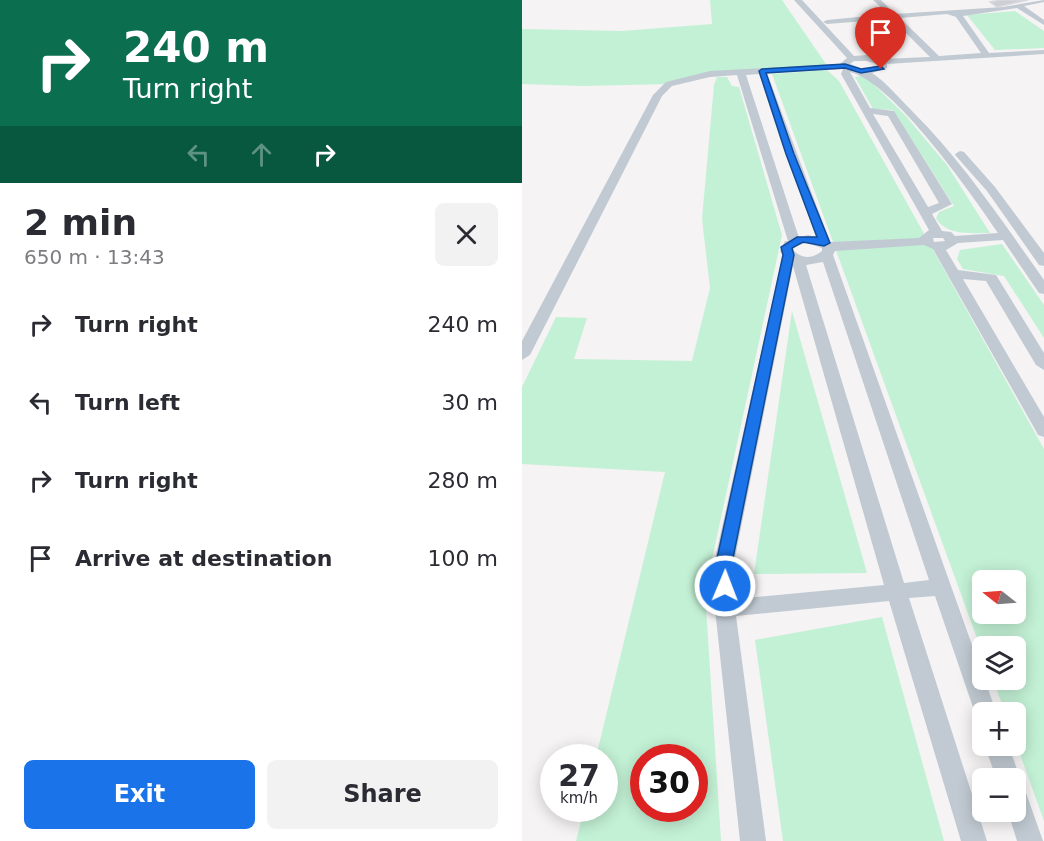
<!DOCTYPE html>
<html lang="en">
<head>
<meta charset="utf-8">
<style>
	:root { --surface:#fff; --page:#f2f2f3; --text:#2b2b33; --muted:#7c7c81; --accent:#1a73e8 }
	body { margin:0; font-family:"DejaVu Sans",sans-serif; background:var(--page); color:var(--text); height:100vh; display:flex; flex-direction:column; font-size:22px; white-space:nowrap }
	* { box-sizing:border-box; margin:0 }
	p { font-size:20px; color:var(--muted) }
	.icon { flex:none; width:33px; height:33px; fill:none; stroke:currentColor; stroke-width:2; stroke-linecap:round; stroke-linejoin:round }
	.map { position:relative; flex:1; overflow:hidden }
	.drawer { display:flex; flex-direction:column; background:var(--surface); width:522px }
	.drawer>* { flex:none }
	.guide { background:#0b6e4f; color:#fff; overflow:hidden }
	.needle { width:39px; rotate:287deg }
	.controls { position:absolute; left:450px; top:570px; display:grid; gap:12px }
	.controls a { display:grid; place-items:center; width:54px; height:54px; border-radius:9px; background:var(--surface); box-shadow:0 3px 15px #0003; font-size:30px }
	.speed { position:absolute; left:18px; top:744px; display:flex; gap:12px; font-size:30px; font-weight:700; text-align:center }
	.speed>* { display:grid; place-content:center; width:78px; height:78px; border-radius:50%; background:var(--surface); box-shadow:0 3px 15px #0003; line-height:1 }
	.speed small { font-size:15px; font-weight:400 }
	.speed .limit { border:9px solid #d22; background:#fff; color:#111 }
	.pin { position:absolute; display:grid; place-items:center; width:51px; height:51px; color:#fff; margin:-62px -26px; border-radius:50% 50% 50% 0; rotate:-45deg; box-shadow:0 0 6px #0007 }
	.pin .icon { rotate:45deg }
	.me { position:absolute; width:66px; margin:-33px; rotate:1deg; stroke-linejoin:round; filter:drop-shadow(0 0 4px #0008) }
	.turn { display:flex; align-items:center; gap:21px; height:126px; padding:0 24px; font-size:27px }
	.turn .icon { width:78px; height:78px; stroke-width:2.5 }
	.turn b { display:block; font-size:42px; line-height:51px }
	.lanes { display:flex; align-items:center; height:57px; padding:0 24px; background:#0003; justify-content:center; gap:30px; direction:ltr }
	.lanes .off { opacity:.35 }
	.round { display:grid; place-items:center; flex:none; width:63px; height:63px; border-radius:9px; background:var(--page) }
	.headline { display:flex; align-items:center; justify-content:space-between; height:102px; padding:0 24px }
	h1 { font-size:36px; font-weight:800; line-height:45px }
	.action { display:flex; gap:12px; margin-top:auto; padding:12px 24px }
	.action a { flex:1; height:69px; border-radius:9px; background:var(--accent); color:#fff; font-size:24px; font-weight:800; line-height:69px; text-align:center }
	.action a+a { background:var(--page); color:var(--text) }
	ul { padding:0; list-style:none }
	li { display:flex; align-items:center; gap:18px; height:78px; padding:0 24px }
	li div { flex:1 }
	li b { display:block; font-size:22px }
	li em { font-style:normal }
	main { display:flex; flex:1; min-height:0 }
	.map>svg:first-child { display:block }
	.green { fill:#c3f1d5; fill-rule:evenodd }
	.building { fill:#cdcfd5; stroke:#d7d9de; stroke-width:1.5 }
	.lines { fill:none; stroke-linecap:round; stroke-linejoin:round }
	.minor { fill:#c1cad2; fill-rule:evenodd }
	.route { fill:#1a73e8; stroke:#114b97; stroke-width:1.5 }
</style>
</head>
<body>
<main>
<section class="drawer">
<div class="guide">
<div class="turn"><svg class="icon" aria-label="right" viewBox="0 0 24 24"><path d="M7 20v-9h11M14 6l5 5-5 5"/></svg><div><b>240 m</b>Turn right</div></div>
<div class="lanes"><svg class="icon off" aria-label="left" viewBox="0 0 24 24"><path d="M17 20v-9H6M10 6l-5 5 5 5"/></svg><svg class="icon off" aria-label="ahead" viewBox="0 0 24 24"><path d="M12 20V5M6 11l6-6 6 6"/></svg><svg class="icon" aria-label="right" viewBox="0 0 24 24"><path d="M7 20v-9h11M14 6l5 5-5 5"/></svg></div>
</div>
<div class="headline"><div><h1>2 min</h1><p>650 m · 13:43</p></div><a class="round"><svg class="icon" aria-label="close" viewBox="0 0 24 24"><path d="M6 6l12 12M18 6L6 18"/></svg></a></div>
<ul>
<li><svg class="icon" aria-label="right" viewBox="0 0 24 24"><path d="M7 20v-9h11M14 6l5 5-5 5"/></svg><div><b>Turn right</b></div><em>240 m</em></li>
<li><svg class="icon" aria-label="left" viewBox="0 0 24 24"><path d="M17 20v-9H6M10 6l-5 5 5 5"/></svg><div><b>Turn left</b></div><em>30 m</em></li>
<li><svg class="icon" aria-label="right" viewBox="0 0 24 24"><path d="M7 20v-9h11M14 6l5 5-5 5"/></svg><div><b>Turn right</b></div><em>280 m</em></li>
<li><svg class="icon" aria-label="arrive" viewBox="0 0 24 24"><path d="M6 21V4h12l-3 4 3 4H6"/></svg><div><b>Arrive at destination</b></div><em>100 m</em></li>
</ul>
<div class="action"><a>Exit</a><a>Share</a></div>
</section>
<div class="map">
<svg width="522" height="841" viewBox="0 0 522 841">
	<rect width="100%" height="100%" fill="#f5f3f3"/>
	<g class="green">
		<path d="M188,0h72l46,67 -118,7 -41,10 -87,2 -60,-2v-55l100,2 90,-7z"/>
		<path d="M493,11l29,20v17l-49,2 -28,-35z"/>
		<path d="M305,70l12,11 205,368v372l-28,-78v-31h-11l-12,-32h23v-34h-34v6l-210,-578zM460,580h34v34h-34z"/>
		<path d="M339,76l7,3 36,35 43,51 43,68c-18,0 -44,3 -54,-15l3,-6 15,-6 -61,-96 -20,-1 -18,-32z"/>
		<path d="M195,77h10l5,9 7,1 43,148 -77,357 16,249h-145l8,-32 20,-1v-50l-8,-1 69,-285 -143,-8v-77l34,-70 31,1 -13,41 118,2 18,-73 -8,-69 12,-134zM122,758h50v50h-50z"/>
		<path d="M480,244l42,61v33l-40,-62 -41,-7 -6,-10 3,-9z"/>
		<path d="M270,311l75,262 -113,1z"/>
		<path d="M360,617l62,224h-161l-28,-201z"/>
	</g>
	<path class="building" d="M479,0h27l-31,7 -7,-5z"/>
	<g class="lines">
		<g class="minor">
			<path d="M272,0h8l52,56 13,-1 15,4 48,-2 -38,-38 -65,5 -4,-2 4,-2 61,-6 -15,-14h8l14,14 108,-7 41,-7v2l-20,4 20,14v5l-27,-17 -54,8 26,37 55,-3v4l-157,10v4l-15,5c15,10 27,25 40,38 51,51 91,111 132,169v14l-5,-1 -36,-53 -45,3 -12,7 12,20 38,5 48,78v17l-8,-5 -50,-84 -23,-2 81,138v20l-6,-2 -2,-4 -103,-182 -9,-4 -89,6 -2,4 149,418v7h3l11,32h-14v10l-5,-3 -42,-123 -26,2 78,243h-26l-72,-240 -153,15 30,225h-26l-25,-232 -1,-46 69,-308 -3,-4 5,-10h3l-51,-166 -27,2 -38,9 -10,10 -132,259 -8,5v-19l131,-246 13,-13 44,-11 130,-7 7,-6zM425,14l9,3 25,36 -42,3 -39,-38zM332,61h13l12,4 -16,4 -13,-5zM321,69l-2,5 88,156 -10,8 -89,4 -63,-169zM328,72c44,11 121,121 148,161l-43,3 -4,-4 -9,-1 -10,-17 20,-10 -58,-93 -24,-3zM237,74l57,163 -8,-2 -9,3 -53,-163zM351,114l15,2 51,87 -11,4zM411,238h10l2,3 -11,1zM285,243l15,5v3c-10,8 -20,8 -29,-1l1,-4zM301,262l106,318 -25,3 -98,-318zM271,266l91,319 -149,14 -1,-36z"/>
			<path d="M438,151l4,1 31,35 49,66v13l-5,-1 -52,-74 -31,-35 -1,-2z"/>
			<path d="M463,746h24l11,32 -3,8 -1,-8h-20z"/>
			<path d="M494,787l9,3 18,51h-26l-9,-29h8z"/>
		</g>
	</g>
	<path class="route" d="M323,64l16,5 20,-3 3,3 -23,4 -16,-5 -79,5 28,81 36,89 -6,3 -21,-4 -11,6 2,7 -62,308 1,23 -2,5 -6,2 -6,-2 -3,-5v-23l67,-308 -2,-8 16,-10h20l-31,-83 -27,-83 3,-2z"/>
</svg>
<div class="controls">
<a><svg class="needle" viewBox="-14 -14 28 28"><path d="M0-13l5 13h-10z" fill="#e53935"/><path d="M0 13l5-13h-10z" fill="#7c7c81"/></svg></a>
<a><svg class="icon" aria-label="layers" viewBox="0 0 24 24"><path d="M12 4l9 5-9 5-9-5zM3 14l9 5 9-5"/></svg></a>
<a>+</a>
<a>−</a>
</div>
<div class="speed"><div>27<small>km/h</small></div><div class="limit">30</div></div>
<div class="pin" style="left:359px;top:69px;background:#d93025"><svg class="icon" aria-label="arrive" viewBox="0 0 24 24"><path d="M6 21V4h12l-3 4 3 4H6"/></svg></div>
<svg class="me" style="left:203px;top:586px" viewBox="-20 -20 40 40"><circle r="17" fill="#1a73e8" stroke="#fff" stroke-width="3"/><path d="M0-11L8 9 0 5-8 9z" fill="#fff"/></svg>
</div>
</main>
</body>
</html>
